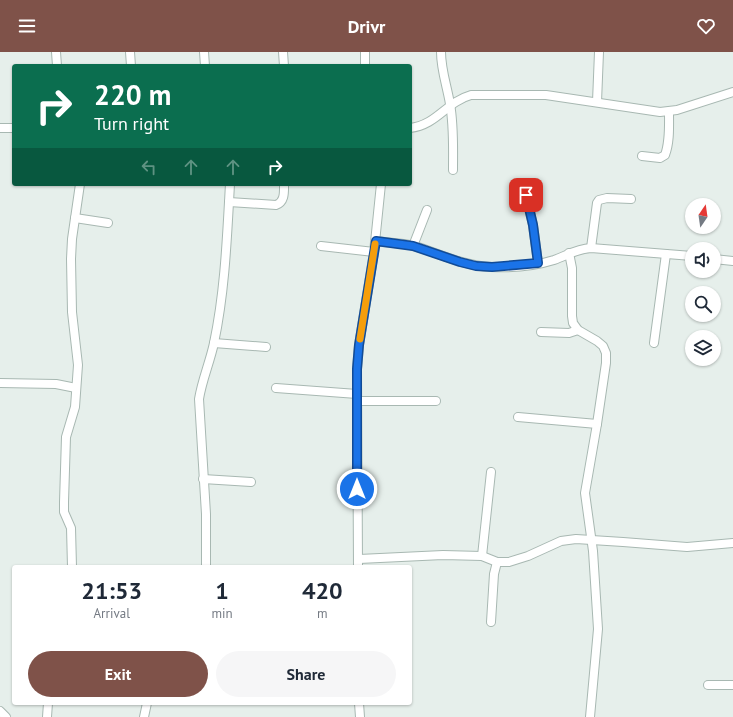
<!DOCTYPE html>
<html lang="en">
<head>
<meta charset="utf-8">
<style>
	:root { --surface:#fff; --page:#f6f6f7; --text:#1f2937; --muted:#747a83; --accent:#7f5249 }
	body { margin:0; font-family:"PT Sans",sans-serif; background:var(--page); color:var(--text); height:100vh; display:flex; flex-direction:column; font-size:15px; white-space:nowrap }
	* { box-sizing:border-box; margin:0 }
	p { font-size:13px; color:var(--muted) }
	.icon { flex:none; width:22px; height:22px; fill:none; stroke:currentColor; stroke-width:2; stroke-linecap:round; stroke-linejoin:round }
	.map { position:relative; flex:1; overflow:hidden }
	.panel { position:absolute; left:12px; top:513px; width:400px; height:140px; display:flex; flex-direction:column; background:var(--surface); border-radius:4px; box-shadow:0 1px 3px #0004 }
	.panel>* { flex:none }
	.hud { position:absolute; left:12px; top:12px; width:400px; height:122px; border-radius:4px; box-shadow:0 1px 3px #0004; background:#0b6e4f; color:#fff; overflow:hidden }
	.needle { width:26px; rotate:13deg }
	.tools { position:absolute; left:685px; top:146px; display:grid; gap:8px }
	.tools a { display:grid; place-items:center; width:36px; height:36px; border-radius:50%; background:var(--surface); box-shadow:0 1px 3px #0004; font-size:20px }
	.pin { position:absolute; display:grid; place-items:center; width:34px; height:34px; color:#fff; margin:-17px; border-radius:8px; box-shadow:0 2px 6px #0006 }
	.me { position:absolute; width:44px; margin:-22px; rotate:0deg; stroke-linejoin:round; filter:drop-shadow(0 0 3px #0008) }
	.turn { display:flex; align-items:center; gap:14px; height:84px; padding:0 16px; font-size:18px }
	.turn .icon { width:52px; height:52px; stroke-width:2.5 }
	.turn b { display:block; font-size:28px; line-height:34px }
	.lanes { display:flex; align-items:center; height:38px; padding:0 16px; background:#0003; justify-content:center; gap:20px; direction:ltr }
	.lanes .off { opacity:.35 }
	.eta { display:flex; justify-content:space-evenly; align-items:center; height:68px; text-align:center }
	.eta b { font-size:24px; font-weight:800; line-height:28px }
	.cta { display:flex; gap:8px; margin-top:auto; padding:8px 16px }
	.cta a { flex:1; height:46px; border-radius:24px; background:var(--accent); color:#fff; font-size:16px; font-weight:800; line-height:46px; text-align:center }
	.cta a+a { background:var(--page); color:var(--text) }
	header { display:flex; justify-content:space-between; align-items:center; height:52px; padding:0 16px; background:var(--accent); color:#fff; font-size:18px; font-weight:800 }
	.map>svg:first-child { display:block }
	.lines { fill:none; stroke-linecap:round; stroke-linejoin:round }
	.street-casing { stroke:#a8b8b2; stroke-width:10 }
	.street { stroke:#fff; stroke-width:8 }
	.route-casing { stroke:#114b97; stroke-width:10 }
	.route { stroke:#1a73e8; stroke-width:7 }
	.slow { stroke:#f59e0b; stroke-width:7 }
</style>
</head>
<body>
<header><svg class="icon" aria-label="menu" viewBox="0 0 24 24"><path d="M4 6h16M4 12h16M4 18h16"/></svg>Drivr<svg class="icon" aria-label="heart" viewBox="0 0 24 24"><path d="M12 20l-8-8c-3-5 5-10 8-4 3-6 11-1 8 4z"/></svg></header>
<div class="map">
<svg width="733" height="665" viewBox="0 0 733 665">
	<rect width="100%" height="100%" fill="#e6efeb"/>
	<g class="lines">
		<g class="street-casing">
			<g id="street">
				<path d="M56,0l1,14"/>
				<path d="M130,0l1,14"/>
				<path d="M204,0l1,14"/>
				<path d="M283,0l1,14"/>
				<path d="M365,0v14"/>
				<path d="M441,0c0,18 6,34 9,52 4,22 3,44 3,66"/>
				<path d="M597,50l2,-50"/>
				<path d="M0,76h14"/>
				<path d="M410,76c27,-3 36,-26 61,-33h75l114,17 17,-2 56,-18"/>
				<path d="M642,104l18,2 5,-3c5,-13 4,-29 4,-43"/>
				<path d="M526,143l7,30 5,38"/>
				<path d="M229,150l47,3c9,-3 8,-13 8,-21"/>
				<path d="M75,166l33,5"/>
				<path d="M376,189c12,2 26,2 39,5 25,8 49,20 76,21 20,1 44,-1 63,-7 14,-5 22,-11 37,-12l101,8"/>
				<path d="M321,194l53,6"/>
				<path d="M413,194l14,-36"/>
				<path d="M591,196l6,-45 2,-3 8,-2 24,1"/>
				<path d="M569,201l3,15v48l1,7 5,7 19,11 6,5 3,7v10l-9,61 -12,69 8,58 5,78 -8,88"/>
				<path d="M714,207l19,2"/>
				<path d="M541,280l28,1 9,-3"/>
				<path d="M214,291l52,4"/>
				<path d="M654,291l12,-89"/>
				<path d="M0,331l56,1 20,4"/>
				<path d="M276,336l81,6"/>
				<path d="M357,349h79"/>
				<path d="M518,365l79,7"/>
				<path d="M203,427l48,3"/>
				<path d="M482,504l9,-84"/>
				<path d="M359,507l84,-4 39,1 15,6h12l19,-6 33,-15 15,-2 47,3 64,5 46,-4"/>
				<path d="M72,515l-1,-39 -7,-16v-10l2,-65 9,-30 3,-42 -6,-53 -1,-53 1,-20 8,-55"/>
				<path d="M206,515v-53l-7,-115c3,-19 11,-37 15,-56 11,-52 13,-106 16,-159"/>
				<path d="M358,515l-1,-198 2,-24 15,-93 7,-68"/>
				<path d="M491,570l3,-48 3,-12"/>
				<path d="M708,633h25"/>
				<path d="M359,651l1,14"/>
				<path d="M0,659l6,6"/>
				<path d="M47,665l1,-14"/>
				<path d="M144,665l3,-14"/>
			</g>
		</g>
		<use href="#street" class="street"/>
	</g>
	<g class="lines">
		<g class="route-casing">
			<path id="route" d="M357,437v-120l2,-24 17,-104 37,5 47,16 16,4 16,1 46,-4 -5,-38 -7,-30"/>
		</g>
		<use href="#route" class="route"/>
		<path class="slow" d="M360,287l15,-95"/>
	</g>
</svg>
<div class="tools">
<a><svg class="needle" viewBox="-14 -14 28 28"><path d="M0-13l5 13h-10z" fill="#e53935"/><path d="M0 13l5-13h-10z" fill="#747a83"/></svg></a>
<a><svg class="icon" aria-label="sound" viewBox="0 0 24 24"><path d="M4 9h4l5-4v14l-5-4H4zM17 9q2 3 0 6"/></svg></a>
<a><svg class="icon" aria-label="search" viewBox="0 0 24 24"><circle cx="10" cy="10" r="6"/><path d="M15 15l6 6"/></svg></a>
<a><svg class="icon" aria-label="layers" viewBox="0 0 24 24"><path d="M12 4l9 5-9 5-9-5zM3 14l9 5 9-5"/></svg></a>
</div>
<div class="pin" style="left:526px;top:143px;background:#d93025"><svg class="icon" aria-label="arrive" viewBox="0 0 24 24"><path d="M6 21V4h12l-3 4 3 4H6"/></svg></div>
<svg class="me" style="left:357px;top:437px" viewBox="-20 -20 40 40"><circle r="17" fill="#1a73e8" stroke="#fff" stroke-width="3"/><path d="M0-11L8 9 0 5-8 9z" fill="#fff"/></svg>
<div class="hud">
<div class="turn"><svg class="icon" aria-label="right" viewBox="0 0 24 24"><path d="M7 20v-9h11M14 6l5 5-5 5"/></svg><div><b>220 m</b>Turn right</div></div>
<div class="lanes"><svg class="icon off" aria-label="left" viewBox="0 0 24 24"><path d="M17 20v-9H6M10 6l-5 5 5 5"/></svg><svg class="icon off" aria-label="ahead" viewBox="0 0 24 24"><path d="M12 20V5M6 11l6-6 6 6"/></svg><svg class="icon off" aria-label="ahead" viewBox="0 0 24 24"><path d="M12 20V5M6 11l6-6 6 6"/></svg><svg class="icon" aria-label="right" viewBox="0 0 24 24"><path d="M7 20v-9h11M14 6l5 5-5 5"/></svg></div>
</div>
<section class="panel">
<div class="eta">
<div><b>21:53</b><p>Arrival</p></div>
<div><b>1</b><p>min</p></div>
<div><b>420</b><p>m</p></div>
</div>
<div class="cta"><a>Exit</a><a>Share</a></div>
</section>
</div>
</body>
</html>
